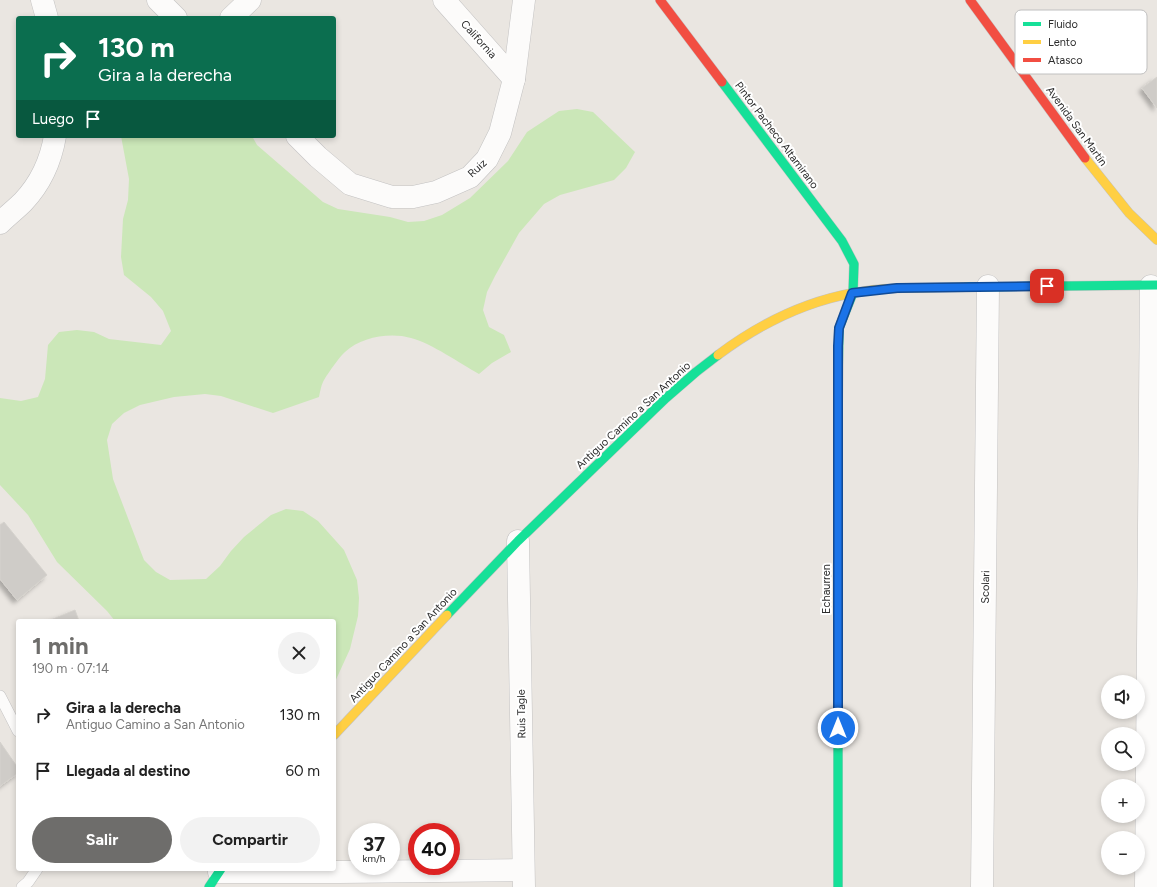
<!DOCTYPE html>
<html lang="es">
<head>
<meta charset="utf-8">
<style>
	:root { --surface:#fff; --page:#f2f2f2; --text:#222; --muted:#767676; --accent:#6e6d6b }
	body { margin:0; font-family:Figtree,sans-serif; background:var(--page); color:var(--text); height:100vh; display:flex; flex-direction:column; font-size:15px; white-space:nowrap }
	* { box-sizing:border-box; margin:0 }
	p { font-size:13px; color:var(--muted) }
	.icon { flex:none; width:22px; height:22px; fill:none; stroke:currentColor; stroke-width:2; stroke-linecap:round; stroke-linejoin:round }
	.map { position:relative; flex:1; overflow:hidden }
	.drawer { position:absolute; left:16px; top:619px; width:320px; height:252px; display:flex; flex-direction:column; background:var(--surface); border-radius:4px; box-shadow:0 2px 6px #0003 }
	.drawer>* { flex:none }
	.guide { position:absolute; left:16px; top:16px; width:320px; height:122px; border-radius:4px; box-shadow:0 2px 6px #0003; background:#0b6e4f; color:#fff; overflow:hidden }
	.tools { position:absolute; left:1101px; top:675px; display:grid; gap:8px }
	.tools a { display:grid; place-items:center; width:44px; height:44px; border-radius:50%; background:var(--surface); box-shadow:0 2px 6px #0003; font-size:20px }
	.speed { position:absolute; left:348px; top:823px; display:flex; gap:8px; font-size:20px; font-weight:700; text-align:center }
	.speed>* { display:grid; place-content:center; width:52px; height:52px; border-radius:50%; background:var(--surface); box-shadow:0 2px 6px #0003; line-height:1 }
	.speed small { font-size:10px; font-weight:400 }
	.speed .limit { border:6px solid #d22; background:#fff; color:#111 }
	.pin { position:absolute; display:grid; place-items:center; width:34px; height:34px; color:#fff; margin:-17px; border-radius:8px; box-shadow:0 2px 6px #0006 }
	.me { position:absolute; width:44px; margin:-22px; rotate:0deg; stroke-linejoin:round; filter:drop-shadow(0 0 3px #0008) }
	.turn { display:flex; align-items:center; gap:14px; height:84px; padding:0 16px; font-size:18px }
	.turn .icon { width:52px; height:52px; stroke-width:2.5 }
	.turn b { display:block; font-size:28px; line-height:34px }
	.then { display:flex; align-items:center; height:38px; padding:0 16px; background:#0003; gap:8px; font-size:15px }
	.round { display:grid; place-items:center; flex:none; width:42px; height:42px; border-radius:21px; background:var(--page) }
	.summary { display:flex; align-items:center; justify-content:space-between; height:68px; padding:0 16px }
	h1 { font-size:24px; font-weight:700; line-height:30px; color:var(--accent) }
	.button { display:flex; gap:8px; margin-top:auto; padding:8px 16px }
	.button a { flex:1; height:46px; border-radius:24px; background:var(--accent); color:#fff; font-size:16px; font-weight:700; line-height:46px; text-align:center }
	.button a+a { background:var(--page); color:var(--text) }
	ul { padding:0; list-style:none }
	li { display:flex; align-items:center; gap:12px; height:56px; padding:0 16px }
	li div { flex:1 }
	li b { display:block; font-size:15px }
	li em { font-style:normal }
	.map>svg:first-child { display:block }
	.green { fill:#cbe7b8 }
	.building { fill:#cfccc8; stroke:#d5d2cd; filter:url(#shadow) }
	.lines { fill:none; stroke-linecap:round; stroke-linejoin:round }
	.lane-casing { stroke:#c3c2c2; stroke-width:12 }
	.street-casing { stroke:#c3c2c2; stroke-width:23 }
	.fast-casing { stroke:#c3c2c2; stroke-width:10 }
	.slow-casing { stroke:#c3c2c2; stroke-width:10 }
	.jam-casing { stroke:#c3c2c2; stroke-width:10 }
	.lane { stroke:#fcfbfa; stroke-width:11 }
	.street { stroke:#fcfbfa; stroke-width:22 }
	.fast { stroke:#16e098; stroke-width:9 }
	.slow { stroke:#ffcf43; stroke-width:9 }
	.jam { stroke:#f24e42; stroke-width:9 }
	.route-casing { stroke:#114b97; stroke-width:10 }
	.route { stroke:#1a73e8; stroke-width:7 }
	.labels { text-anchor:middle; stroke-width:4; stroke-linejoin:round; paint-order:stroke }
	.street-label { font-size:11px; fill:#2c2c2c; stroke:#fff }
	.key { fill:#fff; stroke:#c0c0c0; stroke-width:1 }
	.key-label { font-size:11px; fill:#2c2c2c }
</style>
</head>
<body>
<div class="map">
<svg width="1157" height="887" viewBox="0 0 1157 887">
	<defs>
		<filter id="shadow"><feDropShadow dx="-3.5" dy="3.5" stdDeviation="2" flood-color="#0004"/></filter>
	</defs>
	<rect width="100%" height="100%" fill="#eae6e1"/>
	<path class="green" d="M577,109l16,3 42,40 -9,16 -12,12 -54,15 -16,9 -25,29 -24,43 -8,16 -4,18 6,17 15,8 7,17 -19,11 -13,11c-20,-11 -46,-30 -68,-36 -21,-6 -50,-1 -66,14 -5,4 -19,24 -22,30 -2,4 -3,10 -4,15l-46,16 -52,-17 -16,-2 -31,3 -34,8 -16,8 -12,11 -5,16 6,39 31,81 12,12 14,8 36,-1 14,-13 11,-15 13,-14 27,-22 15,-6 17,2 15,10 26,29 13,30 2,18 -1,18 -8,33 -16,35v-63h-219l-8,-10 -50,-49 -29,-47 -28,-30v-87l21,3 17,-4 7,-18 3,-34 11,-13 18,-2 17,2 15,7 52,6 10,-14 -8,-20 -12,-14 -27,-22 -3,-18 2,-38 5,-19 1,-21 -8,-43h131l5,9 66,57 15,7 52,8 18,5 16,-1 18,-6 28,-17 38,-37 19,-29 32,-21z"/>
	<g class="building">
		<path d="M1157,77v31l-15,-20z"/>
		<path d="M4,522l43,53 -30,25 -17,-21v-54z"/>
		<path d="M75,610l4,11h-31z"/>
		<path d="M0,742l18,26v5l-18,13z"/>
	</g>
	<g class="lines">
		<g class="lane-casing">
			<g id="lane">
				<path d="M0,696l18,35"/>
				<path d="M22,887l6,-5 9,-13"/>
			</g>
		</g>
		<g class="street-casing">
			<g id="street">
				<path d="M42,0l5,18"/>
				<path d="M158,0l18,18"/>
				<path d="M444,0l70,79"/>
				<path d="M231,18l19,-18"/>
				<path d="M297,136l21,21 32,27 42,13h21l23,-5 34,-15 17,-18 13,-26 14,-54 10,-79"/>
				<path d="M0,223c7,-7 16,-14 23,-21 17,-18 28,-42 32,-66"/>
				<path d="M518,541l6,346"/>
				<path d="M219,872h120l184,-2"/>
				<path d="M982,887l6,-601"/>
				<path d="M1146,887l5,-601"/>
			</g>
		</g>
		<g class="fast-casing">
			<g id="fast">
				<path d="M722,82l120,159 12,23 -1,29 -14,35 -1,75"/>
				<path d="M966,287l191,-2"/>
				<path d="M447,615l71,-74 148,-143 30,-26 22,-17"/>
				<path d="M838,665v222"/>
				<path d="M209,887l12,-18"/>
			</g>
		</g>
		<g class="slow-casing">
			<g id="slow">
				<path d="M1085,158l44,55 28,27"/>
				<path d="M718,355c40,-30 86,-53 135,-62 36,-7 77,-5 113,-6"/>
				<path d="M838,403v262"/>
				<path d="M334,735l113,-120"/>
			</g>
		</g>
		<g class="jam-casing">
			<g id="jam">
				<path d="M660,0l62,82"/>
				<path d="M970,0l115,158"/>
			</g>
		</g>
		<use href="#lane" class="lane"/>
		<use href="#street" class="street"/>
		<use href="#fast" class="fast"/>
		<use href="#slow" class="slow"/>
		<use href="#jam" class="jam"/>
	</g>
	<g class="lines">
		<g class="route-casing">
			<path id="route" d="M838,728v-382l1,-18 13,-35 45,-5 150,-2"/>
		</g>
		<use href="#route" class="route"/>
	</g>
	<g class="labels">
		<g class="street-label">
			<text transform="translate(479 39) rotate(48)" y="4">California</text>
			<text transform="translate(1077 126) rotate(54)" y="4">Avenida San Martín</text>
			<text transform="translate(777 135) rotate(53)" y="4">Pintor Pacheco Altamirano</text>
			<text transform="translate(477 168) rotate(-43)" y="4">Ruiz</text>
			<text transform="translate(633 415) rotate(-43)" y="4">Antiguo Camino a San Antonio</text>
			<text transform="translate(985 587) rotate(-89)" y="4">Scolari</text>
			<text transform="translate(826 589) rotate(-90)" y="4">Echaurren</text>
			<text transform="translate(403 645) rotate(-47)" y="4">Antiguo Camino a San Antonio</text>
			<text transform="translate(521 714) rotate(-91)" y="4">Ruis Tagle</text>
		</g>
	</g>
	<rect x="1015" y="10" width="132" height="64" rx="6" class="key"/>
	<rect x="1023" y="22" width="18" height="4" fill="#16e098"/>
	<rect x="1023" y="40" width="18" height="4" fill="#ffcf43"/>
	<rect x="1023" y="58" width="18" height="4" fill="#f24e42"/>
	<g class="key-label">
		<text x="1048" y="28">Fluido</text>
		<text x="1048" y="46">Lento</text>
		<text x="1048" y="64">Atasco</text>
	</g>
</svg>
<div class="tools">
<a><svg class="icon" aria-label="sound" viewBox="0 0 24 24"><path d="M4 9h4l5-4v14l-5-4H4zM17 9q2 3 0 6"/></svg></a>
<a><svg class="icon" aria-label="search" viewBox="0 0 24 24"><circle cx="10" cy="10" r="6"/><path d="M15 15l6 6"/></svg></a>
<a>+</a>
<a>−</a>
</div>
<div class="speed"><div>37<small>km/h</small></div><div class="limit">40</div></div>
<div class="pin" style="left:1047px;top:286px;background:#d93025"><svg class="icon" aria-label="arrive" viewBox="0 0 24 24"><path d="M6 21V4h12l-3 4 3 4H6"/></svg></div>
<svg class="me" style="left:838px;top:728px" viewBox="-20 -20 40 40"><circle r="17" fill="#1a73e8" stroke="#fff" stroke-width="3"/><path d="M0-11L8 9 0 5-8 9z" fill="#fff"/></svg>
<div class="guide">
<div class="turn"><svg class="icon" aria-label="right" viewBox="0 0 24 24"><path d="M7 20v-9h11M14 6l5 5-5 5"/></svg><div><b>130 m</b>Gira a la derecha</div></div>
<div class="then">Luego<svg class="icon" aria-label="arrive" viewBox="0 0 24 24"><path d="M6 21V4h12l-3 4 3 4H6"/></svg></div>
</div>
<section class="drawer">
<div class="summary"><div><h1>1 min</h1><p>190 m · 07:14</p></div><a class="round"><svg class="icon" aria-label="close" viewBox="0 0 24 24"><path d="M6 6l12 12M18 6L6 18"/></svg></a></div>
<ul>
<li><svg class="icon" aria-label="right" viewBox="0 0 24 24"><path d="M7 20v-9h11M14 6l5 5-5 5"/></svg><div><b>Gira a la derecha</b><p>Antiguo Camino a San Antonio</p></div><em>130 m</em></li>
<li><svg class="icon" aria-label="arrive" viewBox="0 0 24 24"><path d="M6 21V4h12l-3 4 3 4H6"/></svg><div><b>Llegada al destino</b></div><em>60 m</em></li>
</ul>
<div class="button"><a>Salir</a><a>Compartir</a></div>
</section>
</div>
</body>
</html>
